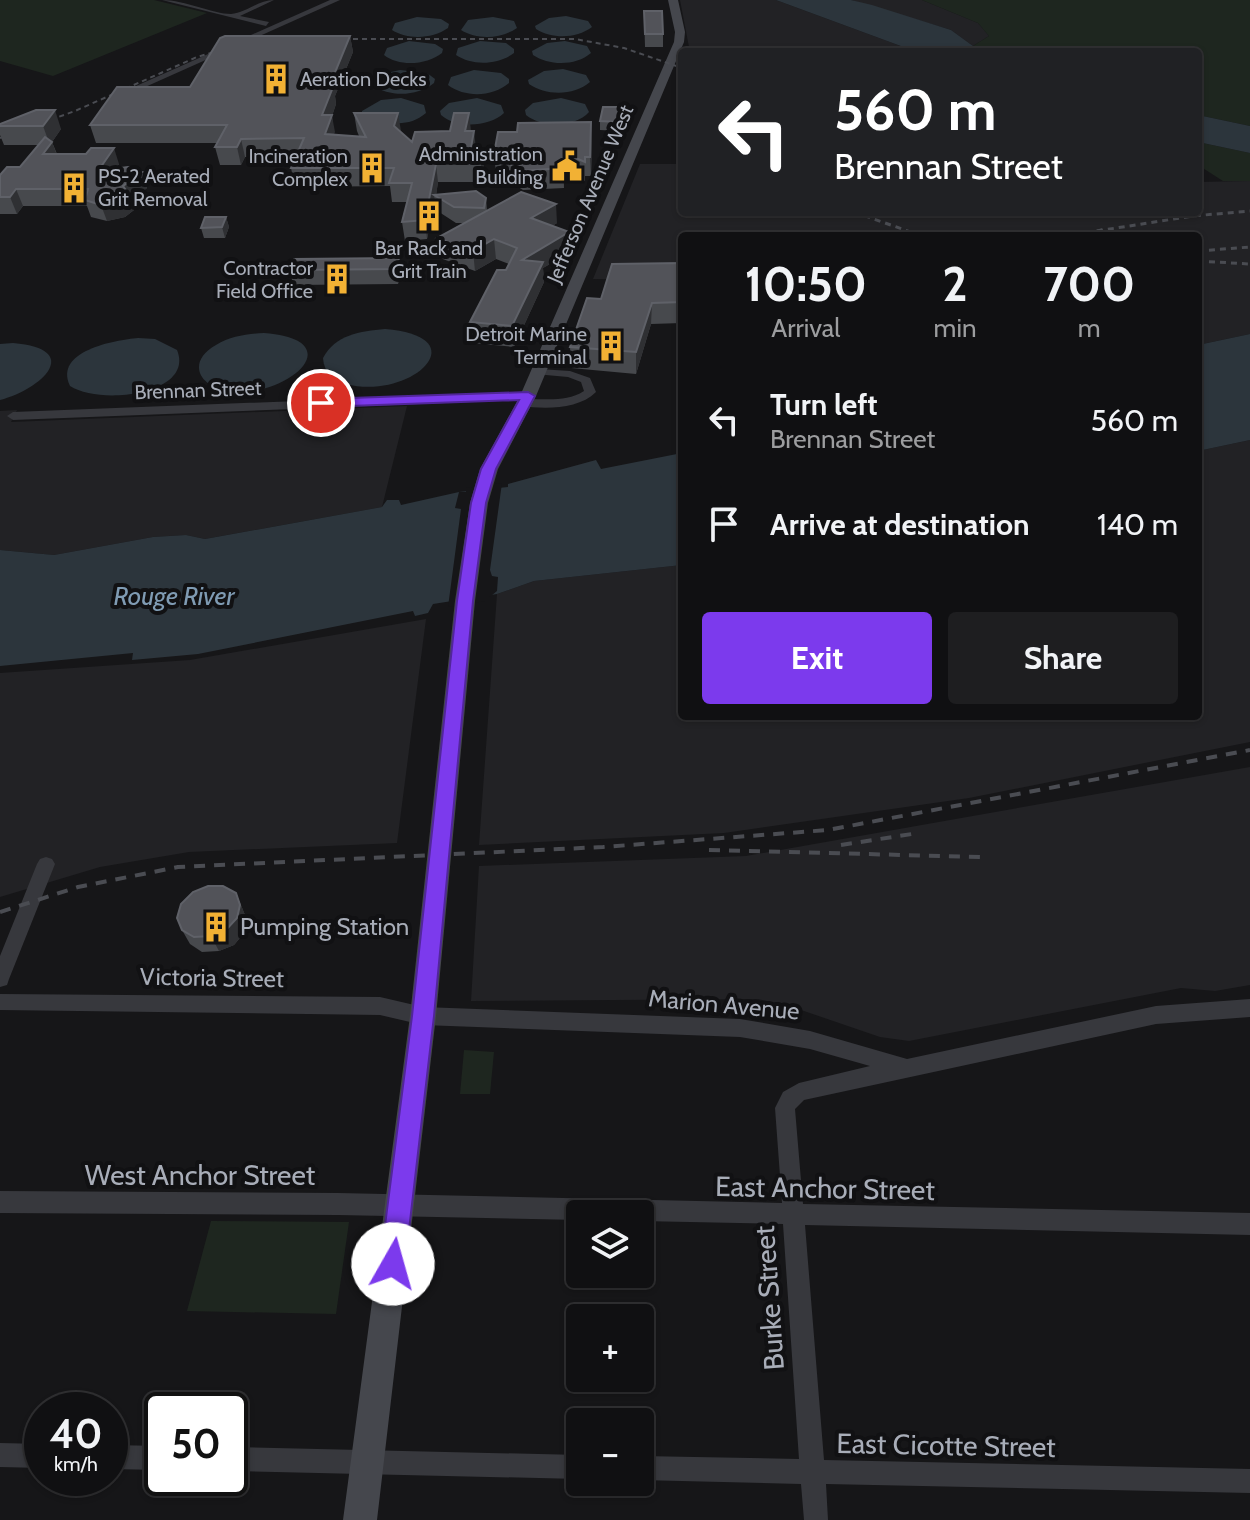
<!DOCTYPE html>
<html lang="en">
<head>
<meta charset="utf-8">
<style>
	:root { --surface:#101012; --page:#1e1e20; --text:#f1f3f6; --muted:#9c9d9f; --line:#303032; --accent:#7c3aed }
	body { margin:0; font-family:Cabin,sans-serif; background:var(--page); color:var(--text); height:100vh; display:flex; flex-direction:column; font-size:30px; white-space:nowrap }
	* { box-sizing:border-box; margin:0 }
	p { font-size:26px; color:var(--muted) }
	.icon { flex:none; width:44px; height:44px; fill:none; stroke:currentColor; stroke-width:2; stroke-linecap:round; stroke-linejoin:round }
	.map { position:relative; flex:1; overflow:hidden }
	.details { position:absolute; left:678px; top:232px; width:524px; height:488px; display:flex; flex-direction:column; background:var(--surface); border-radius:8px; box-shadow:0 2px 6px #0004,0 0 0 2px var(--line) }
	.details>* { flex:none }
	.guide { position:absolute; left:678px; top:48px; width:524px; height:168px; border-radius:8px; box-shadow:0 2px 6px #0004,0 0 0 2px var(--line); background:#202124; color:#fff; overflow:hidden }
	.fabs { position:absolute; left:566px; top:1200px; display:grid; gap:16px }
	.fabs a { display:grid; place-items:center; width:88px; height:88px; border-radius:8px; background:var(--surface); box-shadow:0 2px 6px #0004,0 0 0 2px var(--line); font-size:40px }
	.speed { position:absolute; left:24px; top:1392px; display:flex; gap:16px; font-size:40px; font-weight:700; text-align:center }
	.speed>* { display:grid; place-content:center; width:104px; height:104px; border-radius:50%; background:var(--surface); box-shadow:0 2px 6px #0004,0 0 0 2px var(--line); line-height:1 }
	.speed small { font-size:20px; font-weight:400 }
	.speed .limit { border:4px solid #111; border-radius:12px; background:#fff; color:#111 }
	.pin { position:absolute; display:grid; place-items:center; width:68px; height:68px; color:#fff; margin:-34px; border:4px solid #fff; border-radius:50%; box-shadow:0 2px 8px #0007 }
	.me { position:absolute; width:88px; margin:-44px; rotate:7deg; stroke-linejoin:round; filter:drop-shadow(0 0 6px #0008) }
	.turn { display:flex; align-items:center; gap:28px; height:168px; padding:0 24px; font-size:36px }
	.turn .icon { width:104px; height:104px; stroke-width:2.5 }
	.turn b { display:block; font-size:56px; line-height:68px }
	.eta { display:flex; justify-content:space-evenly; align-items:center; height:136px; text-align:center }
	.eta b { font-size:48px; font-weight:700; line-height:56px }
	.primary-button { display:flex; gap:16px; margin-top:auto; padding:16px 24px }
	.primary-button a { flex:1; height:92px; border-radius:8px; background:var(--accent); color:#fff; font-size:32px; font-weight:700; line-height:92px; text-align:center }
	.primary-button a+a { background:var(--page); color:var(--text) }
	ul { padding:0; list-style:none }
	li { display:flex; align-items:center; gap:24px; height:104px; padding:0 24px }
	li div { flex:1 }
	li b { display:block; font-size:30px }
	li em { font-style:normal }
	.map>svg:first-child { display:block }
	.built { fill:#222225 }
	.green { fill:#1e261f }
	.water { fill:#2c353c }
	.pier { fill:#161618 }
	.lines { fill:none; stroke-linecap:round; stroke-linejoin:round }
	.minor { fill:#37383d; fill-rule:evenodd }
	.secondary { fill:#45474d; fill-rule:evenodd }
	.rail-far2 { stroke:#4a4c52; stroke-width:2; stroke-dasharray:5 4; stroke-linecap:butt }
	.rail-far1 { stroke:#4a4c52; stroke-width:3; stroke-dasharray:6 5; stroke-linecap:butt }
	.rail { stroke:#4a4c52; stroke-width:4; stroke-dasharray:11 9; stroke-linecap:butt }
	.wall { fill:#47494d }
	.shaded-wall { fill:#2f3033 }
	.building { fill:#525359; stroke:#5f6168; stroke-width:2 }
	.route { fill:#7c3aed; stroke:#51269a; stroke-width:2 }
	.labels { text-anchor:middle; stroke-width:8; stroke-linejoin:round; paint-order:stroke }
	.far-poi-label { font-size:20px; fill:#a8adb8; stroke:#111113; text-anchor:end }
	.far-street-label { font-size:20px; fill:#a8adb8; stroke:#111113 }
	.poi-label { font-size:24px; fill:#a8adb8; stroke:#111113; text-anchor:start }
	.street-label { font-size:24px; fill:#a8adb8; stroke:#111113 }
	.water-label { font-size:26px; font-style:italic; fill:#7f9bb3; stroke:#111113 }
	.near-street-label { font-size:28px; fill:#a8adb8; stroke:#111113 }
</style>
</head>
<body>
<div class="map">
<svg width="1250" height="1520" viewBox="0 0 1250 1520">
	<rect width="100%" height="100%" fill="#161618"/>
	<g class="built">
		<path d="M680,0h96l141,52h-230l2,-5z"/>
		<path d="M851,0h71l56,23 11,13 -16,10 -22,-16z"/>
		<path d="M640,164h42v48h516v-30l52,-1v153l-52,11v-109h-516v44l-89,-1z"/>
		<path d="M407,406l-25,101 -177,32 -19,-4 -33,2 -99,18 -54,-5v-139l17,-1 -6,12z"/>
		<path d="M1250,440v302l-281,56 -245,35 -245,12 18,-251 37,-13 148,-16v151h516v-265z"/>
		<path d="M426,619l-29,224 -208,9 -89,15 -100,30v-224l190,-13z"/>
		<path d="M1250,767v218l-35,6 -34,-3 -272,53 -29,-4 -76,-26 -46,-12 -287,2 8,-135 267,-10z"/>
	</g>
	<g class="green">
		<path d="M0,0h154l53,13 -154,63 -53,-15z"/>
		<path d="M922,0h328v126l-52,-11v-63h-209l-16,-6 16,-10 -11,-13z"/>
		<path d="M1198,142l52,11v28h-27l-25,-16z"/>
		<path d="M464,1050l30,2 -4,42h-30z"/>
		<path d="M211,1221l138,1 -13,92 -149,-3z"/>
	</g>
	<g class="water">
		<path d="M776,0h75l21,5 79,25 22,16 16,6h-72z"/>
		<path d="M566,16l22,5 4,6c-16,12 -40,12 -56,2l-1,-3 14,-8z"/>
		<path d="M417,17l24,2 8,5 -1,4c-16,11 -40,12 -56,2l3,-7z"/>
		<path d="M493,17l21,4 3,7c-16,11 -40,12 -56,2l7,-10z"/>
		<path d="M409,41l26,3 8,5 -1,4c-15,12 -43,14 -58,2l3,-7z"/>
		<path d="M480,41l26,2 8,6v4c-16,12 -42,13 -58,2l2,-7z"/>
		<path d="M565,41l22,5 4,7c-15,13 -42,13 -58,2l-1,-4 15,-8z"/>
		<path d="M563,69l23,6 4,7c-16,14 -44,14 -61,2l-1,-4 16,-9z"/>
		<path d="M400,70l27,3 8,6 -1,4c-16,13 -44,15 -61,2v-4l9,-7z"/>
		<path d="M474,70l27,3 8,6v4c-16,14 -44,15 -61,2l3,-8z"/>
		<path d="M401,98l23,7 2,8c-20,17 -42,9 -64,2v-4l19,-11z"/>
		<path d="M477,98l24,7 3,8c-15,14 -47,16 -63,2l-1,-4 9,-8z"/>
		<path d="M561,98l24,6 4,8c-14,16 -47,16 -63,3l-1,-5 8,-7z"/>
		<path d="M1198,115l52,11v27l-52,-11z"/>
		<path d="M385,329c95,8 25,72 -39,55 -13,-4 -22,-11 -23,-26 12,-23 37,-27 62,-29z"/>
		<path d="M264,333c90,7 22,66 -35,58 -30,-4 -43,-29 -13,-46 15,-9 31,-11 48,-12z"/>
		<path d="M1250,334v106l-52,11v-106z"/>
		<path d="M138,338l17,1 22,11c18,44 -76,56 -107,36 -17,-35 45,-46 68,-48z"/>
		<path d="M13,343c71,6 29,46 -13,57v-56z"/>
		<path d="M682,453v112l-148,16 -37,13 -64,10 -5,9 -13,3 -2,-5 -215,43 -66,6 1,-7 -133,13v-116l54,5 99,-18 33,-2 19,4 177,-32 5,-7h12l2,5 58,-13 49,-5v-3l88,-24 5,9z"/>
	</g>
	<path class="pier" d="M502,483l-12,87 2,6 6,1 -1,14 -12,10 -37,6 13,-98 -6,-1 4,-16h7v-4z"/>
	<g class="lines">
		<g class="minor">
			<path d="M162,0c23,0 51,14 69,14 15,-1 27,-14 43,-14l-34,16 29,6 -3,4z"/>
			<path d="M330,0h10l-215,96 -7,-2z"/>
			<path d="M539,369l31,2 20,7 6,14c-18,18 -52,17 -75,14l-2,-3 5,-3 -511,20 -6,-4 6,-4 515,-20 6,4 -6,3c20,0 39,3 56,-8l-3,-9 -13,-5 -33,-3 -2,-2z"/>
			<path d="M46,857l6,2 3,5 -46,115 -2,6 -7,2v-31l37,-92 3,-5z"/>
			<path d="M0,994l380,3 43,10 317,12 70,12 97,28 249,-53 94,-7v18l-94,7 -352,76 -9,9 8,95 447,9v22l-445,-10 19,235 426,9v24l-424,-9 2,36h-24l-3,-36 -161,-4v-24l159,3 -16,-235 -143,-3v-7h-60v6l-242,-5 -338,-2v-22l338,2 444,10 -7,-95 8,-16 16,-9 71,-17 -60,-17 -70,-12 -317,-12 -43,-10 -380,-5z"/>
			<path d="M0,1443l42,1v24l-42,-1z"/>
			<path d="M110,1445l52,1v24l-52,-1z"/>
			<path d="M230,1447l350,8v24l-350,-8z"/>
		</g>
		<path class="secondary" d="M668,0h10l7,32 -1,10 -148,354 -38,73 -10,34 -13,98 -39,415 -59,504h-34l67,-504 45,-415 15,-98 10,-34 40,-73 154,-354 1,-10z"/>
		<g class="rail-far2">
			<path d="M326,39h249l49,9 58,20"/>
			<path d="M0,138l75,-27 122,-54 38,-11"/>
		</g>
		<g class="rail-far1">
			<path d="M854,212l68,24"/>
			<path d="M1097,231l96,-15 57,-5"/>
			<path d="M1075,236l31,-7"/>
			<path d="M1198,251l52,-4"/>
			<path d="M1198,261l52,3"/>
		</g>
		<g class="rail">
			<path d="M841,845l71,-11"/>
			<path d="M709,850l273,7"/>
			<path d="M0,912l78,-25 100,-20 425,-20 225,-17 422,-80"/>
		</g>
	</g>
	<g class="wall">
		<path d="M644,11l19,23v13h-18z"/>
		<path d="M350,36l3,16 -18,44 1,8 -4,12 2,19 25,1 -2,-5 -3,-18 47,19 11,10 59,-11 5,18 -1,4h7l2,18 -2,11h-44l-2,13 50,3 1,13 70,12 -5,3 18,26 -27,16 1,14 -30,65 -42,-4 -2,-21 39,-58 -13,-5 -21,12 -35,-13 -3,-20 28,-15h-9l-20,-13 -1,-9 -8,38 -22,2 -3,-19 6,-20h-16l-2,-16 -95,1 -4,-19 5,-12 -51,1 -4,8h-21l-5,-18 2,-4h-121l-6,-18 100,-38z"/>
		<path d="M36,110l25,19 -9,13 5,12 62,10 -3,4 26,4 5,16 -17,13 4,9 -9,7 -18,4 -16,-4 -4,-11h-64l-6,8h-17v-39l20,-8 18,-22h-34l-4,-10v-11z"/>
		<path d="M622,116l-3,15 -19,-1v-9z"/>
		<path d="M592,141l-1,35h-6v5l-21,-9v16l-41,2 -27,-17 -2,-19z"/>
		<path d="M226,217l3,10 -4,11h-21l-3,-10z"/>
		<path d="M399,258l2,15 -3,11 -105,1 -3,-15z"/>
		<path d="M682,263v60l-31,1 -15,50 -65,-6 -1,-21 31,-48z"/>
		<path d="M236,893l11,27 -3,13 -10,12 -15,6 -17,1 -12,-8 -8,-14z"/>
	</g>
	<g class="shaded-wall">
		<path d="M350,36l3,16 -18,44 1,8 -4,12 3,16 -7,20 -6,-37 7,-28z"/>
		<path d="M622,107v9l-3,15v-9z"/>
		<path d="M55,110l6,19 -11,16 -7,-19z"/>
		<path d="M398,113l3,18 -7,-5z"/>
		<path d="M469,113l2,18h-6z"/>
		<path d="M591,122l1,19 -1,35 -1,-19z"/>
		<path d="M474,131l2,18 -3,15 -3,-11z"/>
		<path d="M241,139l4,18 -4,8 -4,-18z"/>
		<path d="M52,142l6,16 -15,-4z"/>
		<path d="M114,148l5,16 -15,23 -6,-16z"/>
		<path d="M482,153l2,18 -2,11 -1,-18z"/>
		<path d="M564,153v35l-1,-20z"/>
		<path d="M436,164l2,18 -2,14 -2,-1 1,6 -8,38 -2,-19z"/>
		<path d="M142,172l5,16 -17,13 4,9 -9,7 -18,4 -6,-16z"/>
		<path d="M16,189l7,17 -6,8 -7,-17z"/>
		<path d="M556,204l1,19 -25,15 -1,-20z"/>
		<path d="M226,217l3,10 -4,11 -3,-11z"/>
		<path d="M569,232l1,20 -27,16 1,14 -30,65 -2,-21 10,-66z"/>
		<path d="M494,239l2,20 -21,12 -2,-20z"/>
		<path d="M399,258l2,15 -3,11 -2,-15z"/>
		<path d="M652,303l-1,21 -15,50v-22z"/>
		<path d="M236,893l11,27 -3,13 -10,12 -15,6 -8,-15z"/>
	</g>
	<g class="building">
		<path d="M644,11h18l1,23h-18z"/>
		<path d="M225,36h125l-21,51h4l-11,28h10l-7,19 41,3 -12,-24h44l-4,13 18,16 3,-10 35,-1 4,-18h15l-4,18h9l-4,22h12l-1,11h-45l-11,56 -23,2 10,-39h-23l5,-15h-103l13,-30 -63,1 -4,8h-22l12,-22h-137l27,-38h73l30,-49z"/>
		<path d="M603,107h19l-3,15 -19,-1z"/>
		<path d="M36,110h19l-12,16h-43v-2z"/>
		<path d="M591,122l-1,35h-5v5l-21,-9 -1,15 -42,3 -27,-17 4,-22h19l1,-9z"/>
		<path d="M45,137l7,5 -9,12h43l5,-6h23l-16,23 30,-4 14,5 -19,14 5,7 -8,7 -19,5 -16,-5 3,-11h-72l-6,8h-10v-22l7,-8h13z"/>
		<path d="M476,191l10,7 -2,10 -30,-1 -20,-12z"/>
		<path d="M521,192l35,12 -25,14 38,14 -47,28 21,2 -31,64 -42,-4 27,-52h9l11,-22 -23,-9 -21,12 -36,-13z"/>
		<path d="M205,217h21l-4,10 -21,1z"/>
		<path d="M399,258l-3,11 -106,1 4,-11z"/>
		<path d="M682,263v39l-30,1 -16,49 -66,-5 17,-49 14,1 11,-35z"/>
		<path d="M208,886h15l13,7 4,12 -3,13 -11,12 -15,6 -17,1 -12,-7 -5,-12 4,-14 12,-12z"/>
	</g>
	<path class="route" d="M528,392l7,4 -39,73 -10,34 -13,98 -39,415 -29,248 -3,9 -9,3 -9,-3 -4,-9 32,-248 45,-415 14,-98 10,-34 38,-69 -198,7 -6,-4 6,-4z"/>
	<defs>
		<g id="building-bare" transform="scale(2.4)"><path d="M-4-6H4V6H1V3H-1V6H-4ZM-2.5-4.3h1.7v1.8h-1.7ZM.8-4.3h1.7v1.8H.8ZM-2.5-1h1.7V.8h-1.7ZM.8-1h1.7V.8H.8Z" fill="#f2b134" stroke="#111113" stroke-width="2.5" paint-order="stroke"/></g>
		<g id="civic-bare" transform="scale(2.4)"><path d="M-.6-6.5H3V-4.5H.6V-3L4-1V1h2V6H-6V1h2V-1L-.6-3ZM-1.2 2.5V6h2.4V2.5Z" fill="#f2b134" stroke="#111113" stroke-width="2.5" paint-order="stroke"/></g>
	</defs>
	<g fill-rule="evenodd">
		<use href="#building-bare" x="276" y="79"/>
		<use href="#civic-bare" x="567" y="166"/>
		<use href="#building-bare" x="372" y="168"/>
		<use href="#building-bare" x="74" y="188"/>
		<use href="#building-bare" x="429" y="216"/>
		<use href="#building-bare" x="337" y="279"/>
		<use href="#building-bare" x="611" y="346"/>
		<use href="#building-bare" x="216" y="927"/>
	</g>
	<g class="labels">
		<g class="far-poi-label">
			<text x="300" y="86" text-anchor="start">Aeration Decks</text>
			<text x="543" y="161">Administration<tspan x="543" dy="23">Building</tspan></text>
			<text x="348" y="163">Incineration<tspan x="348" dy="23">Complex</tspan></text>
			<text x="98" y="183" text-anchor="start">PS-2 Aerated<tspan x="98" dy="23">Grit Removal</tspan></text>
			<text x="429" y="255" text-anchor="middle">Bar Rack and<tspan x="429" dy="23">Grit Train</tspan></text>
			<text x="313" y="275">Contractor<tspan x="313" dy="23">Field Office</tspan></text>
			<text x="587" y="341">Detroit Marine<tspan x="587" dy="23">Terminal</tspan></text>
		</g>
		<g class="far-street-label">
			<text transform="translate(590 194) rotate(-67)" y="7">Jefferson Avenue West</text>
			<text transform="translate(198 390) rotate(-2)" y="7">Brennan Street</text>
		</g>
		<g class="poi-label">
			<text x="240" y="935">Pumping Station</text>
		</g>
		<g class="street-label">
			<text transform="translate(212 978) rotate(1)" y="8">Victoria Street</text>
			<text transform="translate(724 1005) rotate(5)" y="8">Marion Avenue</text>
		</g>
		<g class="water-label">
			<text x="174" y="605">Rouge River</text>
		</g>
		<g class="near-street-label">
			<text x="200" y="1185">West Anchor Street</text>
			<text transform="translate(825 1188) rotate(1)" y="10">East Anchor Street</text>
			<text transform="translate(769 1298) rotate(-94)" y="10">Burke Street</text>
			<text transform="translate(946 1445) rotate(1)" y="10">East Cicotte Street</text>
		</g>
	</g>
</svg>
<div class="fabs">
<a><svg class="icon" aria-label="layers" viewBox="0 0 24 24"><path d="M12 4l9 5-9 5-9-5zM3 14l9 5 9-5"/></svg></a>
<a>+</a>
<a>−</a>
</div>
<div class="speed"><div>40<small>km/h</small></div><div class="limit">50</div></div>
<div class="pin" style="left:321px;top:403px;background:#d93025"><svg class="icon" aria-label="arrive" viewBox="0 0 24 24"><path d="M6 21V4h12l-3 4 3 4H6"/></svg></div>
<svg class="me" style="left:393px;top:1264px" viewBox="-20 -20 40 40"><circle r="19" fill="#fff"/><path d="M0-13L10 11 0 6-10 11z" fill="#7c3aed"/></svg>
<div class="guide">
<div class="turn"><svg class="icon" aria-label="left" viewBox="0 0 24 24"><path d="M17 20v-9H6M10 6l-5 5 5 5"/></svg><div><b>560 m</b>Brennan Street</div></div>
</div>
<section class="details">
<div class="eta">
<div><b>10:50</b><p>Arrival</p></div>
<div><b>2</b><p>min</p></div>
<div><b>700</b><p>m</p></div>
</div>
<ul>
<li><svg class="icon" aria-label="left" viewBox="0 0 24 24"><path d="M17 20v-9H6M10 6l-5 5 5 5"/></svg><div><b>Turn left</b><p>Brennan Street</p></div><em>560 m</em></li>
<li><svg class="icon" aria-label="arrive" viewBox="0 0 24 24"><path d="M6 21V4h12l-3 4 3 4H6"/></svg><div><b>Arrive at destination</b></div><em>140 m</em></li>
</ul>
<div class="primary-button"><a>Exit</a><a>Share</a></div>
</section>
</div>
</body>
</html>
